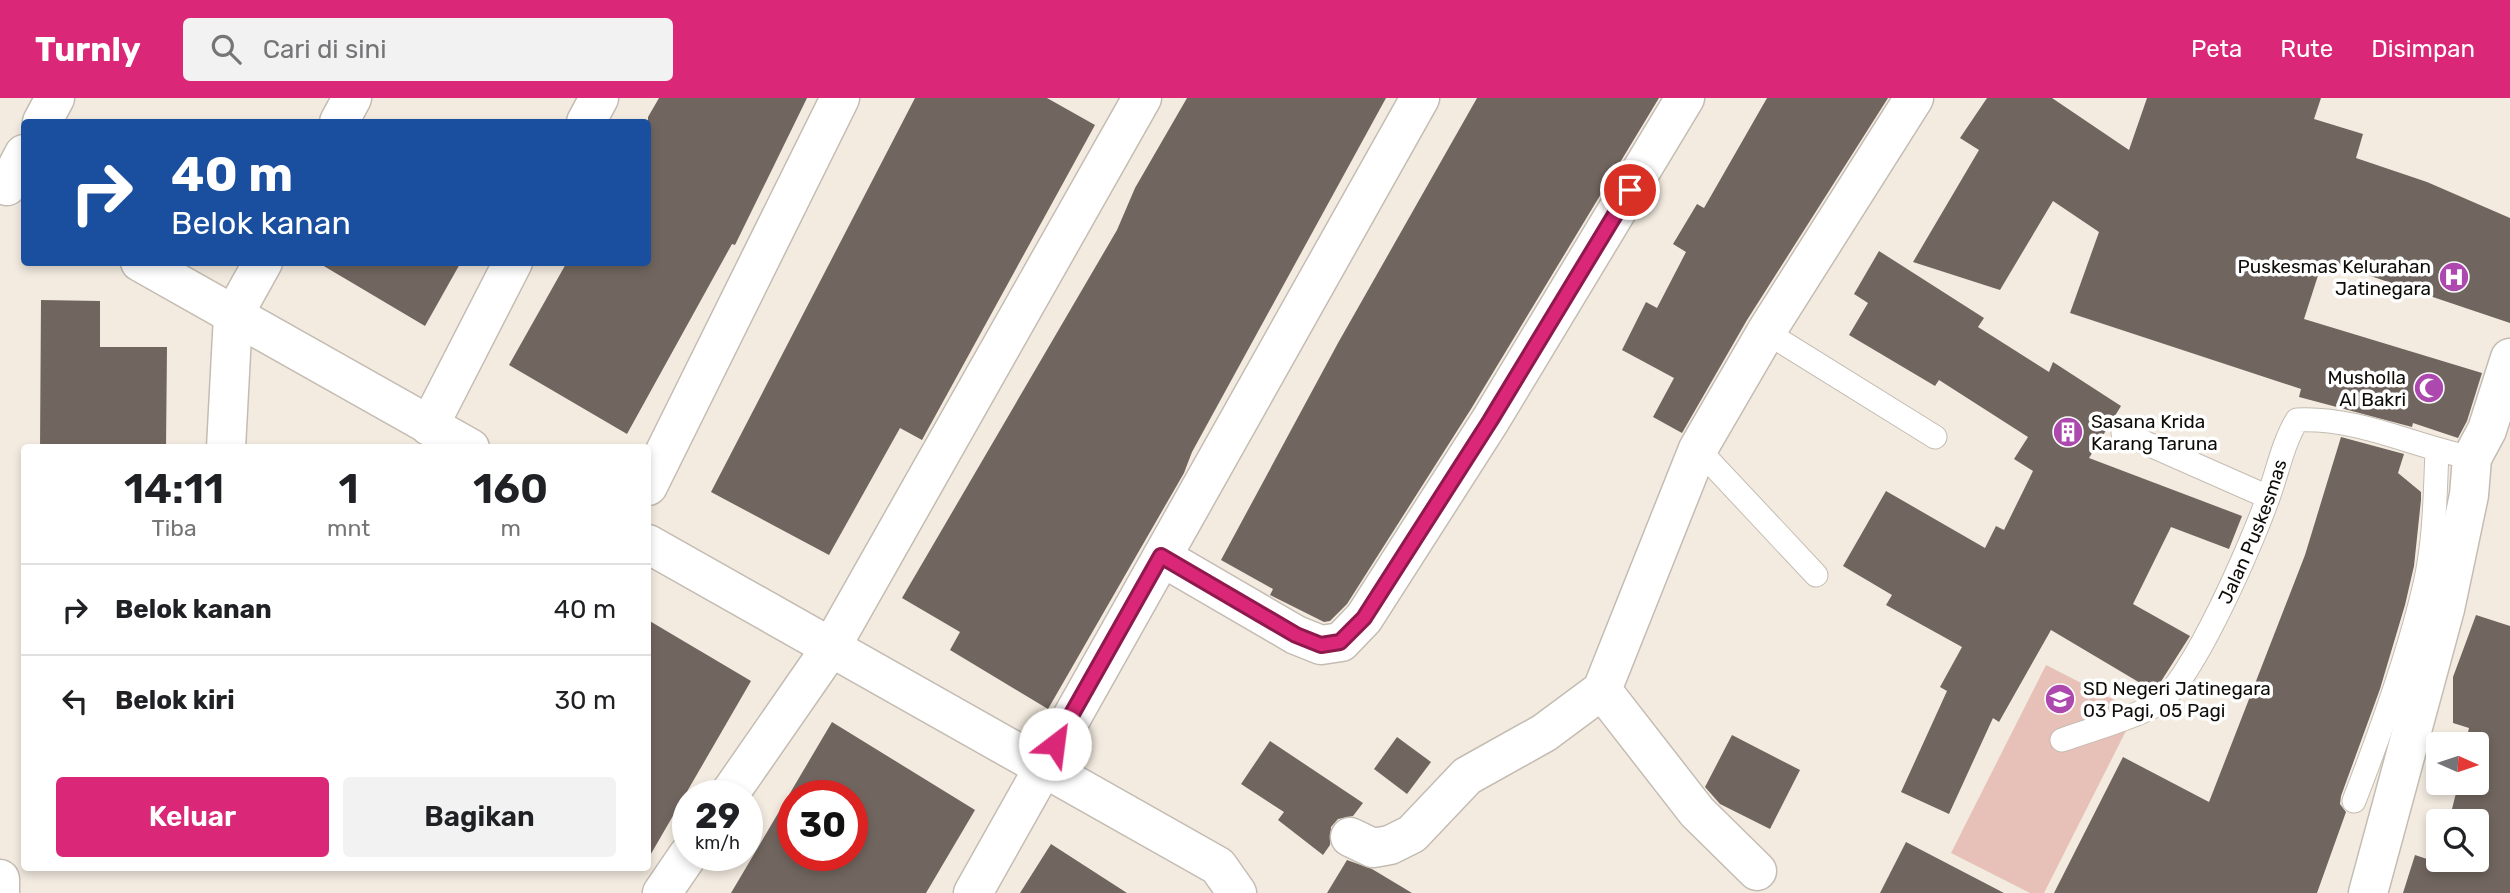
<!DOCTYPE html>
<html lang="id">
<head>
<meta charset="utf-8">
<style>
	:root { --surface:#fff; --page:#f2f2f2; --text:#202124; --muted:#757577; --line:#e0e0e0; --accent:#db2777 }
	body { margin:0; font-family:Rubik,sans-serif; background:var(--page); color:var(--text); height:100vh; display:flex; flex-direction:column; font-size:26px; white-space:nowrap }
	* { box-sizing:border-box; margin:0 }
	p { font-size:23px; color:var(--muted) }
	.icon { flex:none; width:38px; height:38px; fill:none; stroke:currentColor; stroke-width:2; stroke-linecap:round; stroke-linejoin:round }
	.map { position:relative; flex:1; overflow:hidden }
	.side { position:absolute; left:21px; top:346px; width:630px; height:427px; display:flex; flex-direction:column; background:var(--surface); border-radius:7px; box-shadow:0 4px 10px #0003 }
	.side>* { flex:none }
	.guide { position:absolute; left:21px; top:21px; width:630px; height:147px; border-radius:7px; box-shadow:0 4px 10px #0003; background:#1a4fa0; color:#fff; overflow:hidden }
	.needle { width:46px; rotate:93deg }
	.controls { position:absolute; left:2426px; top:634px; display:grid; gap:14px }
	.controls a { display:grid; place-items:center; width:63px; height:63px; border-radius:7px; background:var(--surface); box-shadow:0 4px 10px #0003; font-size:35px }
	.speed { position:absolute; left:672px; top:682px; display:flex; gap:14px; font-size:35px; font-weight:700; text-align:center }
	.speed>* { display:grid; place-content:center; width:91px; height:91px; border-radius:50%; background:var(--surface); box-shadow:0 4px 10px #0003; line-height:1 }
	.speed small { font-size:18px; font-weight:400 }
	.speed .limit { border:10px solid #d22; background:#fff; color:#111 }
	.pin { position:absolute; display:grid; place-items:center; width:60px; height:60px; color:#fff; margin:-30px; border:4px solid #fff; border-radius:50%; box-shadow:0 2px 7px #0007 }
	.me { position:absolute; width:77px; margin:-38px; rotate:30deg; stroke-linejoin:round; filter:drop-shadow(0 0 5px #0008) }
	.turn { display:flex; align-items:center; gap:24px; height:147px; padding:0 35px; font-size:32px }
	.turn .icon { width:91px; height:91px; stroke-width:2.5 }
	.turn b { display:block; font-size:49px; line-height:60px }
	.eta { display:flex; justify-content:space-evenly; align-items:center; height:119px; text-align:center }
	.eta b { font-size:42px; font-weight:600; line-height:49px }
	.primary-button { display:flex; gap:14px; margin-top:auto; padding:14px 35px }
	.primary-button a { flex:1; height:80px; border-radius:7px; background:var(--accent); color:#fff; font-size:28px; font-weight:600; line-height:80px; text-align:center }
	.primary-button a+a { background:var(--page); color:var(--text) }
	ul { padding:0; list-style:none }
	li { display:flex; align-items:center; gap:21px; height:91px; padding:0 35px; border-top:2px solid var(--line) }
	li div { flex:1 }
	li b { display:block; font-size:26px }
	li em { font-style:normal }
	header { display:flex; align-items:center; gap:42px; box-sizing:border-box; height:98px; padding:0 35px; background:var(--accent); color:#fff }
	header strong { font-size:33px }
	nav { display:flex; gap:38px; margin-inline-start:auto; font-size:24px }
	.search { width:490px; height:63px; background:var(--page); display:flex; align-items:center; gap:18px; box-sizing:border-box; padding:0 24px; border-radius:7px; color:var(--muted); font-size:26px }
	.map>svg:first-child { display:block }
	.green { fill:#e7c0b7 }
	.building { fill:#71665f; fill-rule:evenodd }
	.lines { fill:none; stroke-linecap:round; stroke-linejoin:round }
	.service-casing { stroke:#c4bcb2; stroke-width:25 }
	.minor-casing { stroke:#c4bcb2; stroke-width:41 }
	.service { stroke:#fff; stroke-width:23 }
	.minor { stroke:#fff; stroke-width:38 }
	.route-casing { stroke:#8e194d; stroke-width:18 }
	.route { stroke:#db2777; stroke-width:12 }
	.labels { text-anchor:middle; stroke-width:7; stroke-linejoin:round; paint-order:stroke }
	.poi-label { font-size:19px; fill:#0f0d09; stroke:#fff; text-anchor:end }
	.street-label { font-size:19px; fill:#0f0d09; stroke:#fff }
</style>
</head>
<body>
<header>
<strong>Turnly</strong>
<div class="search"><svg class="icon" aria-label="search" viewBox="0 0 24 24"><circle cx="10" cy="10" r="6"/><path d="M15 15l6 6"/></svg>Cari di sini</div>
<nav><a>Peta</a><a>Rute</a><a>Disimpan</a></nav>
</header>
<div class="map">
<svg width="2510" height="795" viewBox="0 0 2510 795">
	<rect width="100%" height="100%" fill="#f3ebe0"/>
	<path class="green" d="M2046,567l90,46 -92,182h-14l-79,-40z"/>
	<g class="building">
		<path d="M659,0h148l-72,147 -3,-1 -105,190 -118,-69 58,-103h81v-145z"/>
		<path d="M915,0h132l48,27 -173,315 -22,-12 -71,127 -118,-63z"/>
		<path d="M1187,0h199l-194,354 -8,21 -136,236 -98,-59 10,-18 -58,-34 215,-368 18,-42z"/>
		<path d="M1477,0h182l-188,311 -124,195 -17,17 -6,1 -54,-27 3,-6 -52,-29 117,-217z"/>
		<path d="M1767,0h121l-141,222 -65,113 -29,-16 21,-39 -52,-28 24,-48 11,6 29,-56 -13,-8 24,-40 7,4z"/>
		<path d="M1987,0h65l77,52 18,-52h174l-7,21 49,15 -7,24 71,24 83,36v105l-187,-63 -19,59 178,54 -15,48 -9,17 -45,-15 -1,4 -113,-30 2,-8 -231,-76 29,-81 -46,-31 -53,89 -87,-28 66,-112 -19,-12z"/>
		<path d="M1879,153l105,67 -6,9 71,45 4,-10 68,44 -32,52 153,58 -13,33 -58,-22 -38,77 57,32 -30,47 -8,7 -101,-60 -52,92 -6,-4 -44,96 -48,-22 46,-101 -7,-4 22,-40 -76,-42 6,-10 -49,-29 43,-75 99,57 11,-22 8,4 29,-59 -19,-12 14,-22 -89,-57 -4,6 -86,-51 19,-32 -14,-9z"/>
		<path d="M317,164h144l-36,64z"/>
		<path d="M41,202l59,1v46h67l-1,101h-126z"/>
		<path d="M2341,339l63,17 -6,19 23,19v8l-7,66 -9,39 -25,84 -39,107 -1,8 6,8 -29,81h-263l69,-136 86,45 96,-247z"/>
		<path d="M2476,517l34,11v267h-107l12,-38 24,8 1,-4h36v-38h-27l8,-32 -3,-1 1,-6h21v-38h-11l4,-16 -16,-5v-46z"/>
		<path d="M648,522l103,61 -103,178z"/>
		<path d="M832,624l143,88 -49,83h-195zM793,698h59v60h-59z"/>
		<path d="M1732,637l68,35 -30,59 -50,-25 -15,-17z"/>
		<path d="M1397,639l34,25 -24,32 -33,-25z"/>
		<path d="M1270,643l93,62 -10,13 -15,3 -7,8 -1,18 -7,10 -45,-35 6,-8 -43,-28z"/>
		<path d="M1906,744l98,51h-124z"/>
		<path d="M1051,746l76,49h-107z"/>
		<path d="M1347,762l25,9 40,24h-85z"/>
	</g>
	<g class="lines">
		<g class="service-casing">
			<g id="service">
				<path d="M1766,234l169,105"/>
				<path d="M2123,335l145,64"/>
				<path d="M1698,351l118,126"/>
				<path id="s1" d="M2062,642c30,-11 66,-20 94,-35 35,-19 99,-169 113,-210 9,-25 14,-52 28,-75 61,-3 116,26 175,38"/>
				<path d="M2354,703c26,-67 55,-147 71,-217 10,-44 10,-89 12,-133"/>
			</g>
		</g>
		<g class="minor-casing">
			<g id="minor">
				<path d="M42,24l13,-24"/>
				<path d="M339,24l13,-24"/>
				<path d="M586,24l13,-24"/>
				<path d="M7,88l17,-32"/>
				<path d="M140,164l330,186"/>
				<path d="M429,328l84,-164"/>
				<path d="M226,350l7,-132 30,-54"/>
				<path d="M648,388l192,-388"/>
				<path d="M648,446l570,322 19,27"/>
				<path d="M1162,459l134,78 25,10 20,-3 23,-24 126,-197 195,-323"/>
				<path d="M728,698l102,-147 312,-551"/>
				<path d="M1350,739l23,11 17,-3 22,-11 55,-58 77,-43 58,-43"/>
				<path d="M1757,773l-60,-59 -95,-122 96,-241 68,-117 148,-234"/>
				<path d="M0,781v14"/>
				<path d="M662,795l26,-38"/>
				<path d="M973,795l447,-795"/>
				<path d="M2368,795l77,-284 24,-114 3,-37 15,-28 23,-72"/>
			</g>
		</g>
		<use href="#service" class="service"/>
		<use href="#minor" class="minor"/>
	</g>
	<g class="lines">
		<g class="route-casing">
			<path id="route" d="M1055,646l106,-188 135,79 25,10 19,-3 24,-24 126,-197 140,-231"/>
		</g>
		<use href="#route" class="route"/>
	</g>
	<defs>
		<g id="hospital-disc" transform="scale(1.575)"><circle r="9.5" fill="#ac48ae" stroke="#fff"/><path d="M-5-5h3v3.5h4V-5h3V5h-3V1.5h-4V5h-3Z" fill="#fff"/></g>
		<g id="mosque-disc" transform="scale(1.575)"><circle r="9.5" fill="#ac48ae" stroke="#fff"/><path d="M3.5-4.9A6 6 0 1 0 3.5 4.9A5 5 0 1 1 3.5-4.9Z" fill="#fff"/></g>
		<g id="building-disc" transform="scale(1.575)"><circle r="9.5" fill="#ac48ae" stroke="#fff"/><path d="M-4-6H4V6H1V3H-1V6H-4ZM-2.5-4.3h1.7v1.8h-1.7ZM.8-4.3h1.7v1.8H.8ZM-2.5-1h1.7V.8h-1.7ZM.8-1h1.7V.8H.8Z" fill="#fff"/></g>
		<g id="school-disc" transform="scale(1.575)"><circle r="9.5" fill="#ac48ae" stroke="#fff"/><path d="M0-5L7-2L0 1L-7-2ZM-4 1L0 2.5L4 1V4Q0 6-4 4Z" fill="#fff"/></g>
	</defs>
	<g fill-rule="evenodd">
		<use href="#hospital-disc" x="2454" y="179"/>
		<use href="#mosque-disc" x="2429" y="290"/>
		<use href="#building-disc" x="2068" y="334"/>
		<use href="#school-disc" x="2060" y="601"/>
	</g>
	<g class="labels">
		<g class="poi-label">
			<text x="2431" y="175">Puskesmas Kelurahan<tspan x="2431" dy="22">Jatinegara</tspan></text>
			<text x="2406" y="286">Musholla<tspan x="2406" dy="22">Al Bakri</tspan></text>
			<text x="2091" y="330" text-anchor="start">Sasana Krida<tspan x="2091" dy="22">Karang Taruna</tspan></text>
			<text x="2083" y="597" text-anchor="start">SD Negeri Jatinegara<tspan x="2083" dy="22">03 Pagi, 05 Pagi</tspan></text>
		</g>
		<g class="street-label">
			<text dy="7" stroke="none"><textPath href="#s1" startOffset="301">Jalan Puskesmas</textPath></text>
		</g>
	</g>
</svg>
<div class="controls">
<a><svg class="needle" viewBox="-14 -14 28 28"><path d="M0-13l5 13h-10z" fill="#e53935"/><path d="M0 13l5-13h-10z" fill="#757577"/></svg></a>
<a><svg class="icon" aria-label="search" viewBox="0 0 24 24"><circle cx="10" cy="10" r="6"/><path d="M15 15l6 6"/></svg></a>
</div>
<div class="speed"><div>29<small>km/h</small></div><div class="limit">30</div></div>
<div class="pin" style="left:1630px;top:92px;background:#d93025"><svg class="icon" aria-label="arrive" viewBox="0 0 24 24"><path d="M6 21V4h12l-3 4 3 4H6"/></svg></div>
<svg class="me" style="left:1055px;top:646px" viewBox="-20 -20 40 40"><circle r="19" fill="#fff"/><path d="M0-13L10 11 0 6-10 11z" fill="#db2777"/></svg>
<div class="guide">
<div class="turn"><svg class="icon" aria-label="right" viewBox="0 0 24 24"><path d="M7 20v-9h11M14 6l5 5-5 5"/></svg><div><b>40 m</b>Belok kanan</div></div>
</div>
<section class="side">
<div class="eta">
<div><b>14:11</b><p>Tiba</p></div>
<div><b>1</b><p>mnt</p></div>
<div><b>160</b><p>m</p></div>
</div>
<ul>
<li><svg class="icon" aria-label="right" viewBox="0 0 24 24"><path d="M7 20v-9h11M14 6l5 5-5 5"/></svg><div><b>Belok kanan</b></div><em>40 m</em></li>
<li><svg class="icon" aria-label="left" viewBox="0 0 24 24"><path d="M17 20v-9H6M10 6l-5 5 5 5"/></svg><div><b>Belok kiri</b></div><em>30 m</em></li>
</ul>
<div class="primary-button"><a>Keluar</a><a>Bagikan</a></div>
</section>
</div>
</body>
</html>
